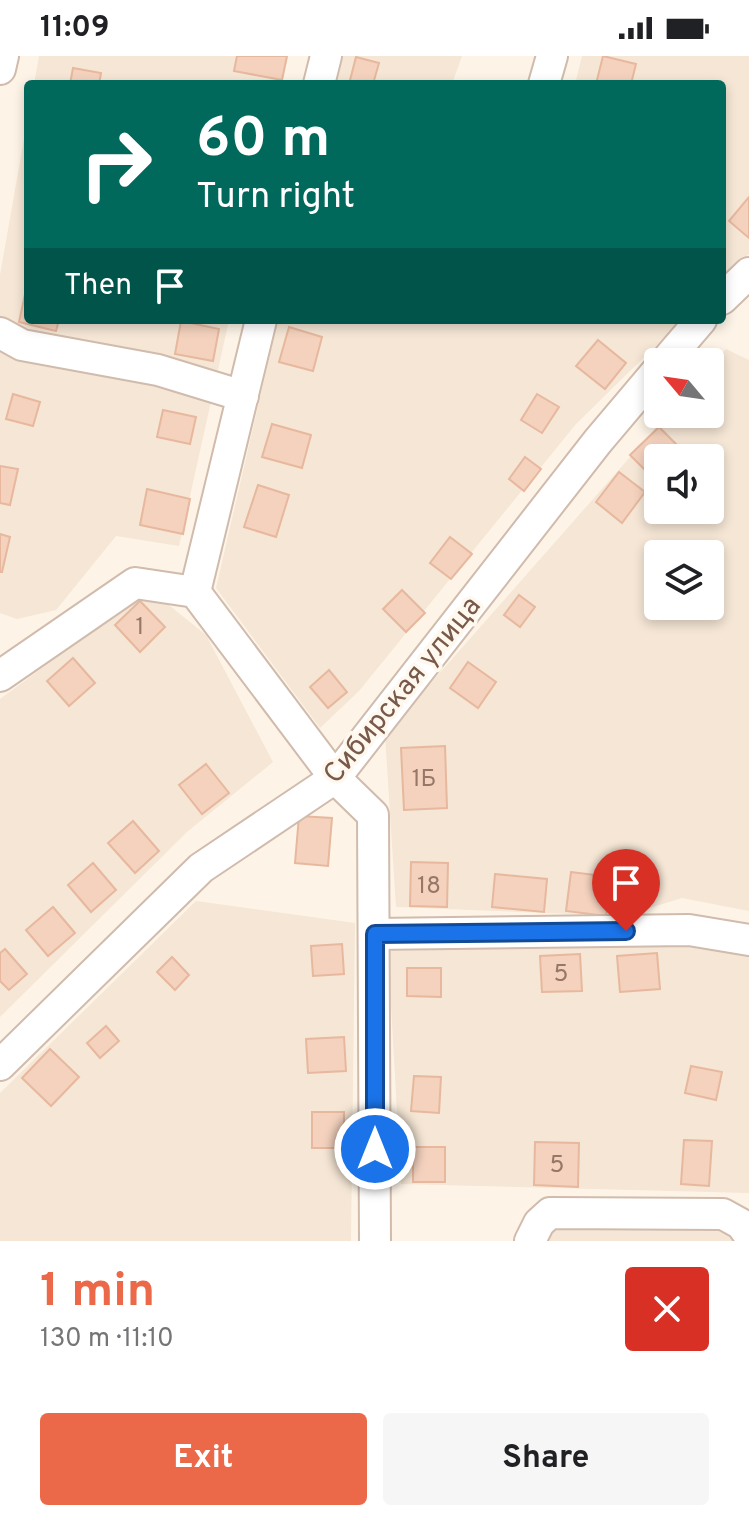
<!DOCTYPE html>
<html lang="en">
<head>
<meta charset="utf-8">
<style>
	:root { --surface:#fff; --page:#f6f6f6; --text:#202124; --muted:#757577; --accent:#eb6948 }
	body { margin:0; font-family:Overpass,sans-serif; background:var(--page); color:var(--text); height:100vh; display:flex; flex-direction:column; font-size:30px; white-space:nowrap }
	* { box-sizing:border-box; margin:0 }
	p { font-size:26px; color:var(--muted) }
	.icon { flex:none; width:44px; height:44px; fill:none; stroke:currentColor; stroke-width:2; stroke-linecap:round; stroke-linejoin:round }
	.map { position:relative; height:1185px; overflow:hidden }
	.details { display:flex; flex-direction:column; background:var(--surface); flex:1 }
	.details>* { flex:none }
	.top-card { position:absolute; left:24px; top:24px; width:702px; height:244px; border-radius:8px; box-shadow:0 4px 12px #0003; background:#00695c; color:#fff; overflow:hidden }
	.needle { width:52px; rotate:299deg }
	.controls { position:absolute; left:644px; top:292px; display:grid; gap:16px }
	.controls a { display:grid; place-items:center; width:80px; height:80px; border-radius:8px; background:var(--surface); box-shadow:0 4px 12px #0003; font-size:40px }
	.pin { position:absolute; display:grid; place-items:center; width:68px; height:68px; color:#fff; margin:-82px -34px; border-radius:50% 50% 50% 0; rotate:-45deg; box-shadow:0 0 8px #0007 }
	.pin .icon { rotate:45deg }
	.me { position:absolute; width:88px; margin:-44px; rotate:0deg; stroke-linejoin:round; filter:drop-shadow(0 0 6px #0008) }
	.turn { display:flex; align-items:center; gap:28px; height:168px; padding:0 40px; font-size:36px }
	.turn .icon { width:104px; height:104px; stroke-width:2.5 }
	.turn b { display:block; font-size:56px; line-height:68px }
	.then { display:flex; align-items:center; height:76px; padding:0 40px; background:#0003; gap:16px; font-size:30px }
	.round { display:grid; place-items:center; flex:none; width:84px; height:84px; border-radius:8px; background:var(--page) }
	.headline { display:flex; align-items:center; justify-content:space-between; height:136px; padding:0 40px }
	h1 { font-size:48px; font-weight:700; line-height:60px; color:var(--accent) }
	.button { display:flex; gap:16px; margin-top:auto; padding:16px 40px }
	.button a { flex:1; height:92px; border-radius:8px; background:var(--accent); color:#fff; font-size:32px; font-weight:700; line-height:92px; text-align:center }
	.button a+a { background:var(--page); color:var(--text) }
	.status { display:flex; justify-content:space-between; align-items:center; height:56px; padding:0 40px; background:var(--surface); direction:ltr }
	.status svg { height:22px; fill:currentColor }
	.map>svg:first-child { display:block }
	.residential { fill:#f5e6d5; fill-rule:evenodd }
	.building { fill:#f4d2be; stroke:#e7b89d; stroke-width:2 }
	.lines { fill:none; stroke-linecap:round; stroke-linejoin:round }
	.minor-casing { stroke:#d0bbac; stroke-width:34 }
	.minor { stroke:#fff; stroke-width:30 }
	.route-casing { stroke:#114b97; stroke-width:20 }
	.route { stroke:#1a73e8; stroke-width:14 }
	.labels { text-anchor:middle; stroke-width:7; stroke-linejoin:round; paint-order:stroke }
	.number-label { font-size:24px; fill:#977767 }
	.street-label { font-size:28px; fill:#78594a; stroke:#fff8ee }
</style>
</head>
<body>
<div class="status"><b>11:09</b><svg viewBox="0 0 49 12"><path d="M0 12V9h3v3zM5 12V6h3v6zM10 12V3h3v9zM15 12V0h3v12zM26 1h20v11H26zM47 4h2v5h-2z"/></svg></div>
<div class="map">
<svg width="749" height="1185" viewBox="0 0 749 1185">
	<rect width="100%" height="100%" fill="#fdf4e7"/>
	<g class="residential">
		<path d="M39,0h249l-6,28h-248z"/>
		<path d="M340,0h122l-10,28h-119z"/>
		<path d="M582,0h167v198l-27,26v-196h-147z"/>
		<path d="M28,60v204h201l-50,226 -63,-10 -60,74 -39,9 -17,-6v-338z"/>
		<path d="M278,264h404l-106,104 -217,267 -39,37 -104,-140z"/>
		<path d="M726,293l23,11v551l-67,-13 -58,18 -228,-9 -11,-172 283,-321h42v-47zM658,402h52v52h-52zM658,498h52v52h-52z"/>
		<path d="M149,533l57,46 67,127 -86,70 -187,185v-318z"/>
		<path d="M196,845l159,22 -4,318h-351v-148z"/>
		<path d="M657,888l92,9v240l-348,-9 -13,-233z"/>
		<path d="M543,1167l190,6 1,12h-191z"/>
	</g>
	<g class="building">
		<path d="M237,0h50l-5,24 -48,-9z"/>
		<path d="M603,0l33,8 -5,20h-35z"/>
		<path d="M356,1l23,6 -6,21h-24z"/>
		<path d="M73,12l28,5 -2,11h-29z"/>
		<path d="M749,141v41l-20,-17z"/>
		<path d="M27,229l1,35h31l-3,11 -37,-9z"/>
		<path d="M181,265l38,8 -6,32 -38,-7z"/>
		<path d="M289,271l33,10 -9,34 -34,-9z"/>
		<path d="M598,284l28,23 -21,26 -29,-23z"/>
		<path d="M13,338l27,8 -7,24 -27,-7z"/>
		<path d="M537,338l22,13 -17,26 -21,-13z"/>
		<path d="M163,354l33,7 -6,27 -33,-7z"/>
		<path d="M272,368l39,11 -9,33 -40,-11z"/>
		<path d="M659,371l25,25 -6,6h-20v20l-2,3 -26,-26z"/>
		<path d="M525,401l16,12 -17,22 -15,-12z"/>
		<path d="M0,410l18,3 -8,36 -10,-2z"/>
		<path d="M619,416l26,20 -23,31 -26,-21z"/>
		<path d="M258,429l31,10 -13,42 -32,-10z"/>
		<path d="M147,433l43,10 -7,35 -43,-9z"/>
		<path d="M0,478l10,3 -8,35h-2z"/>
		<path d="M450,481l22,17 -21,25 -21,-16z"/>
		<path d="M402,534l23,23 -19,19 -23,-23z"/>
		<path d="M519,539l16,12 -15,20 -16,-12z"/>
		<path d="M140,545l25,26 -25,25 -25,-27z"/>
		<path d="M73,602l22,25 -26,23 -22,-25z"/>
		<path d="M468,606l28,20 -18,26 -28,-20z"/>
		<path d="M329,614l18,22 -19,16 -18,-21z"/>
		<path d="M445,690l2,62 -43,2 -3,-62z"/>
		<path d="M206,708l23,29 -27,21 -23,-29z"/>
		<path d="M299,760l33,2 -4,48 -33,-3z"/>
		<path d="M133,765l26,30 -24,22 -27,-30z"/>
		<path d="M411,806l37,1 -1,44 -37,-1z"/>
		<path d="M93,807l23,27 -25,22 -23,-27z"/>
		<path d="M571,816l40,5 -5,39 -40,-5z"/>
		<path d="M495,818l52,5 -3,33 -52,-5z"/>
		<path d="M53,851l22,26 -27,23 -22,-26z"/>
		<path d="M342,888l2,30 -31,2 -2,-30z"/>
		<path d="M5,893l22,25 -18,16 -9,-9v-28z"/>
		<path d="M657,897l3,36 -40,3 -3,-36z"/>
		<path d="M580,898l2,37 -40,1 -2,-36z"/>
		<path d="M172,901l17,18 -14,15 -18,-18z"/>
		<path d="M407,912h34v29l-34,-1z"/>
		<path d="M106,970l13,15 -19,17 -13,-15z"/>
		<path d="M344,981l2,34 -38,2 -2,-34z"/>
		<path d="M50,993l29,28 -28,29 -29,-28z"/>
		<path d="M691,1010l31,6 -6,28 -31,-7z"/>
		<path d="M414,1020l27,1 -2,36 -28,-2z"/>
		<rect x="312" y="1056" width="32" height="36"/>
		<path d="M684,1084l28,1 -3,45 -28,-2z"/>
		<path d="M535,1086l44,1 -1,44 -44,-2z"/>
		<rect x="413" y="1091" width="32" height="35"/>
	</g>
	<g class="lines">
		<g class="minor-casing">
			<g id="minor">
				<path d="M0,13l3,-13"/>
				<path d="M319,28l7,-28"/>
				<path d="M544,28l8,-28"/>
				<path d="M722,243l27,-26"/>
				<path d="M0,277l22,12 136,25 85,26"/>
				<path d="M665,306l36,-42"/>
				<path d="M195,536l66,-272"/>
				<path d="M0,620l135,-93 60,9 140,186 38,37 2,426"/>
				<path d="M375,878l314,-4 60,10"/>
				<path d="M0,1009l201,-197 134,-90 263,-337 60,-71"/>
				<path d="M530,1185l9,-18 11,-10 173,1 18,10 8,11"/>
			</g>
		</g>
		<use href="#minor" class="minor"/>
	</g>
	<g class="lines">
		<g class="route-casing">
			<path id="route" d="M375,1093v-215l251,-3"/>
		</g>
		<use href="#route" class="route"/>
	</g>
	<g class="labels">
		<g class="number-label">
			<text x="140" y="578">1</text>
			<text x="424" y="730">1Б</text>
			<text x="429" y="837">18</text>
			<text x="561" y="925">5</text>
			<text x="557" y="1116">5</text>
		</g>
		<g class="street-label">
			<text transform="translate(401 633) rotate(-51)" y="10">Сибирская улица</text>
		</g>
	</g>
</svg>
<div class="controls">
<a><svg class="needle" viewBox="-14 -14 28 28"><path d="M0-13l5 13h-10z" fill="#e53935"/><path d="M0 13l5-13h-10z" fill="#757577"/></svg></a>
<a><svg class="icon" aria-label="sound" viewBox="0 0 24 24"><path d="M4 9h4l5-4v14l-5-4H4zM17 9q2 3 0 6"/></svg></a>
<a><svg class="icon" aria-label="layers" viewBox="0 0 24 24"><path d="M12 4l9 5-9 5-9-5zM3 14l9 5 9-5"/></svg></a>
</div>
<div class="pin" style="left:626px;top:875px;background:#d93025"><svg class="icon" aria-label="arrive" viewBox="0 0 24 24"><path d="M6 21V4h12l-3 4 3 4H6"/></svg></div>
<svg class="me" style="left:375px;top:1093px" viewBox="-20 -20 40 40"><circle r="17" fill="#1a73e8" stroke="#fff" stroke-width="3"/><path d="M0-11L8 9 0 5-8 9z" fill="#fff"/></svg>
<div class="top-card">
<div class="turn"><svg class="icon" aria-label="right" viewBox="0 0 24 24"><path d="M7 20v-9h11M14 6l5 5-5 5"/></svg><div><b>60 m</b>Turn right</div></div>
<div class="then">Then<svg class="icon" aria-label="arrive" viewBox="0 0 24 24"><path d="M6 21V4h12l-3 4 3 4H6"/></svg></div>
</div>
</div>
<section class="details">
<div class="headline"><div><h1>1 min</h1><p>130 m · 11:10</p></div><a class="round" style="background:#d93025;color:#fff"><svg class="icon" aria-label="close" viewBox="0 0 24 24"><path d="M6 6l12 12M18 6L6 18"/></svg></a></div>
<div class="button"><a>Exit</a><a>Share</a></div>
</section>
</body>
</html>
